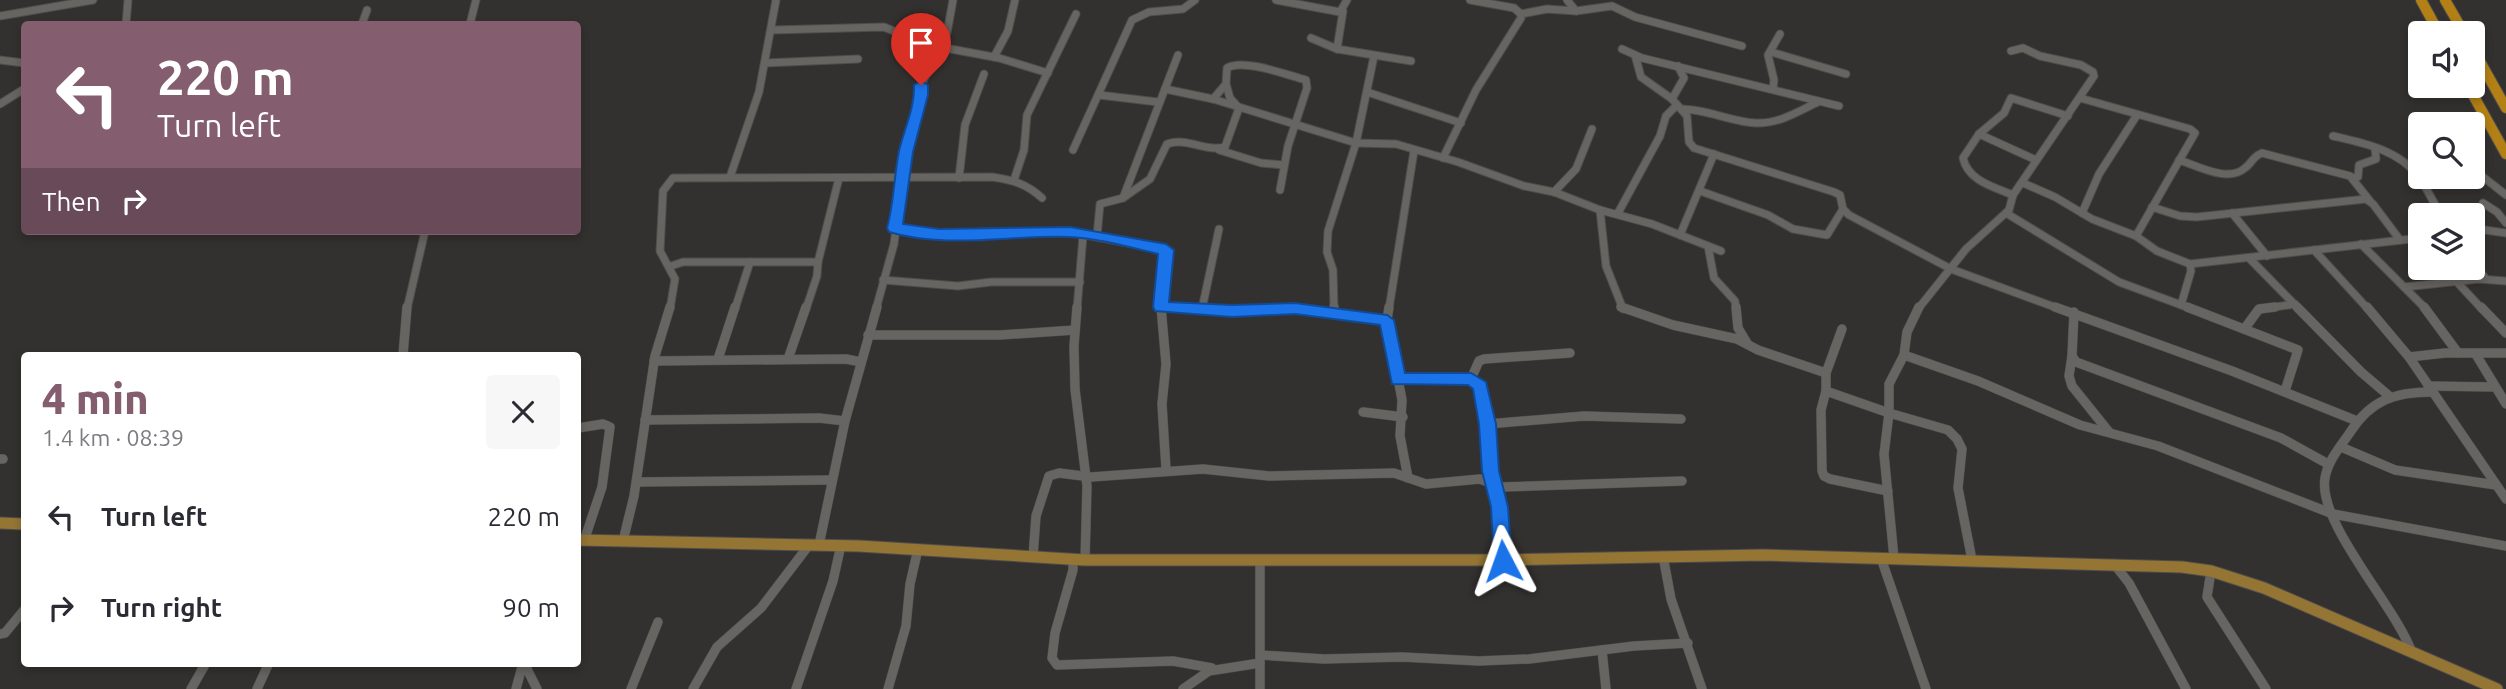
<!DOCTYPE html>
<html lang="en">
<head>
<meta charset="utf-8">
<style>
	:root { --surface:#fff; --page:#f7f7f7; --text:#2b2b33; --muted:#7c7c81; --accent:#845d6e }
	body { margin:0; font-family:Ubuntu,sans-serif; background:var(--page); color:var(--text); height:100vh; display:flex; flex-direction:column; font-size:26px; white-space:nowrap }
	* { box-sizing:border-box; margin:0 }
	p { font-size:23px; color:var(--muted) }
	.icon { flex:none; width:38px; height:38px; fill:none; stroke:currentColor; stroke-width:2; stroke-linecap:round; stroke-linejoin:round }
	.map { position:relative; flex:1; overflow:hidden }
	.side { position:absolute; left:21px; top:352px; width:560px; height:315px; display:flex; flex-direction:column; background:var(--surface); border-radius:7px; box-shadow:0 4px 10px #0003 }
	.side>* { flex:none }
	.guide { position:absolute; left:21px; top:21px; width:560px; height:214px; border-radius:7px; box-shadow:0 4px 10px #0003; background:#845d6e; color:#fff; overflow:hidden }
	.controls { position:absolute; left:2408px; top:21px; display:grid; gap:14px }
	.controls a { display:grid; place-items:center; width:77px; height:77px; border-radius:7px; background:var(--surface); box-shadow:0 4px 10px #0003; font-size:35px }
	.pin { position:absolute; display:grid; place-items:center; width:60px; height:60px; color:#fff; margin:-72px -30px; border-radius:50% 50% 50% 0; rotate:-45deg; box-shadow:0 0 7px #0007 }
	.pin .icon { rotate:45deg }
	.me { position:absolute; width:77px; margin:-38px; rotate:356deg; stroke-linejoin:round; filter:drop-shadow(0 0 5px #0008) }
	.turn { display:flex; align-items:center; gap:24px; height:147px; padding:0 21px; font-size:32px }
	.turn .icon { width:91px; height:91px; stroke-width:2.5 }
	.turn b { display:block; font-size:49px; line-height:60px }
	.then { display:flex; align-items:center; height:66px; padding:0 21px; background:#0003; gap:14px; font-size:26px }
	.round { display:grid; place-items:center; flex:none; width:74px; height:74px; border-radius:7px; background:var(--page) }
	.headline { display:flex; align-items:center; justify-content:space-between; height:119px; padding:0 21px }
	h1 { font-size:42px; font-weight:800; line-height:52px; color:var(--accent) }
	ul { padding:0; list-style:none }
	li { display:flex; align-items:center; gap:21px; height:91px; padding:0 21px }
	li div { flex:1 }
	li b { display:block; font-size:26px }
	li em { font-style:normal }
	.map>svg:first-child { display:block }
	.lines { fill:none; stroke-linecap:round; stroke-linejoin:round }
	.minor-far1-casing { stroke:#4f4d4b; stroke-width:9 }
	.minor-casing { stroke:#4f4d4b; stroke-width:10 }
	.major-casing { stroke:#4f4d4b; stroke-width:13 }
	.highway-casing { stroke:#4f4d4b; stroke-width:12 }
	.minor-far1 { stroke:#676562; stroke-width:7 }
	.minor { stroke:#676562; stroke-width:9 }
	.major { stroke:#957534; stroke-width:11 }
	.highway { stroke:#b38015; stroke-width:10 }
	.route { fill:#1a73e8; stroke:#114b97; stroke-width:2 }
</style>
</head>
<body>
<div class="map">
<svg width="2506" height="689" viewBox="0 0 2506 689">
	<rect width="100%" height="100%" fill="#33312f"/>
	<g class="lines">
		<g class="minor-far1-casing">
			<g id="minor-far1">
				<path d="M1276,0l64,12 7,-12"/>
				<path d="M1567,0l9,11 36,-5 23,11 107,29"/>
				<path d="M1343,11l-6,38 74,12"/>
				<path d="M1521,14l26,-5 29,2"/>
				<path d="M0,16l93,-16"/>
				<path d="M126,24l2,-24"/>
				<path d="M362,24l5,-14"/>
				<path d="M470,24l6,-24"/>
				<path d="M772,30l112,-3 17,7h45"/>
				<path d="M1311,38l26,11"/>
				<path d="M940,47l59,11 49,15"/>
				<path d="M1622,49l20,9 197,48"/>
				<path d="M1771,52l75,22"/>
				<path d="M1635,55l6,22 31,22"/>
				<path d="M994,57l14,-26 7,-31"/>
				<path d="M0,60l24,3"/>
				<path d="M765,63l93,-4"/>
				<path d="M1678,66l6,12 -12,21 15,17 2,26 5,6 140,44 6,3 3,14 6,6 102,54 109,40"/>
				<path d="M1165,89l48,10 143,44 40,1 62,18 66,24 30,6 46,18 52,14 69,27"/>
				<path d="M1773,89l1,-9 -6,-25 12,-21"/>
				<path d="M1367,92l94,31"/>
				<path d="M1099,95l59,7"/>
				<path d="M2080,98l110,31 5,4 -59,103"/>
				<path d="M1213,99l13,-15 1,-16c16,-10 60,7 79,12l1,8 -19,58 -8,44"/>
				<path d="M0,104l24,-15"/>
				<path d="M1681,109c26,0 50,13 75,14 23,1 43,-12 62,-21"/>
				<path d="M1979,134l25,-21 7,-15 57,18"/>
				<path d="M2333,136c30,7 66,14 85,40 9,12 15,26 23,39"/>
				<path d="M1073,150l59,-130 17,-8 34,-3 12,-9"/>
				<path d="M1219,150l42,13 22,2"/>
				<path d="M1443,158l33,-68 45,-72v-4l-7,-6 -44,-8"/>
				<path d="M2179,160c19,6 49,23 66,8 7,-5 8,-12 17,-15l88,23 20,25"/>
				<path d="M2473,169l33,26"/>
				<path d="M730,177l29,-85 17,-92"/>
				<path d="M959,178l6,-53 19,-51"/>
				<path d="M2352,178l6,-1 1,-12 17,-6 -1,-11"/>
				<path d="M1014,180l10,-30 3,-35 49,-101"/>
				<path d="M2023,183l32,14 37,22 44,17 21,15 33,13 230,-26"/>
				<path d="M1700,191l68,24 25,14 34,6 16,-26"/>
				<path d="M1554,192l22,-23 16,-40"/>
				<path d="M2013,195c-19,-8 -45,-14 -50,-37l16,-24 57,26"/>
				<path d="M1123,198l27,-19 17,-35c20,-7 38,8 58,3l14,-39 -9,-10 -4,-14"/>
				<path d="M2483,203l14,9 9,11"/>
				<path d="M2152,207l28,9 17,1 169,-18 7,5 27,36"/>
				<path d="M1600,210l6,56 17,43"/>
				<path d="M1618,213l42,-77 6,-20 11,-11"/>
				<path d="M2006,213l113,69 73,27"/>
				<path d="M2082,213l17,-39 38,-59"/>
				<path d="M2232,213l35,43"/>
				<path d="M894,228l45,6 131,-2 96,18 -5,59"/>
				<path d="M2478,229l28,4"/>
				<path d="M1680,235l34,-81"/>
				<path d="M1097,236l3,-32 23,-6 55,-143"/>
				<path d="M2361,244l65,65"/>
				<path d="M1708,246l6,32 21,23 1,8"/>
				<path d="M2314,250l54,59"/>
				<path d="M2249,258l50,51"/>
				<path d="M818,262l21,-84"/>
				<path d="M2473,263l13,16"/>
				<path d="M671,266l12,-4h135l-1,14 -11,33"/>
				<path d="M883,280l75,6 33,-4h89"/>
				<path d="M2456,281l26,28"/>
				<path d="M2404,287l75,-8 27,2"/>
				<path d="M2181,305l10,-34 -1,-7"/>
				<path d="M1161,307l28,2"/>
				<path d="M407,309l18,-78"/>
				<path d="M670,309l5,-30 -15,-28 3,-60 10,-13 319,-1c21,3 35,7 50,21"/>
				<path d="M735,309l15,-47"/>
				<path d="M876,309l18,-65 12,-92 17,-71 24,-48 6,-33"/>
				<path d="M1077,309l6,-73"/>
				<path d="M1202,309l17,-80"/>
				<path d="M1283,309h16"/>
				<path d="M1334,309l-1,-39 -6,-18 1,-21 28,-88 18,-87"/>
				<path d="M1389,309l25,-158"/>
				<path d="M1918,309l48,-60 43,-39 4,-15 81,-119 -1,-4 -12,-7 -41,-9 -17,-8 -12,3"/>
				<path d="M2262,309l33,-5"/>
			</g>
		</g>
		<g class="minor-casing">
			<g id="minor">
				<path d="M1077,307l-3,39 1,43 12,97 -2,74"/>
				<path d="M1161,307l5,57 -4,40 4,65"/>
				<path d="M1161,307l71,4 63,-3 92,12"/>
				<path d="M1334,307v5"/>
				<path d="M1389,307l-2,13 15,80 -2,36 8,42"/>
				<path d="M1621,307l52,18 64,14 21,11 68,23"/>
				<path d="M1736,307l2,21 9,15"/>
				<path d="M1919,307l-12,25 -3,23 -15,29v29l59,17 9,9 5,10 -4,39 14,72"/>
				<path d="M2055,307l177,64 125,50"/>
				<path d="M2187,307l111,43 -13,41"/>
				<path d="M2297,307l64,65 27,23"/>
				<path d="M2367,307l42,50 97,142"/>
				<path d="M2424,307l34,46"/>
				<path d="M2481,307l25,26"/>
				<path d="M1202,310l1,-3"/>
				<path d="M2074,312l-2,44 4,6 205,76 47,26"/>
				<path d="M2245,328l14,-19 16,-2"/>
				<path d="M1842,329l-16,44v18l-5,19 1,61 2,5 6,3 58,12"/>
				<path d="M868,335h132l75,-5"/>
				<path d="M2475,353l31,51"/>
				<path d="M403,355l4,-48"/>
				<path d="M1904,355l74,26 102,44 78,21 175,68 173,32"/>
				<path d="M2072,356l-3,20 3,10 37,46"/>
				<path d="M2409,357l36,-4h61"/>
				<path d="M718,359l17,-52"/>
				<path d="M788,359l18,-52"/>
				<path d="M654,361l192,-2 15,3"/>
				<path d="M1471,379l8,-18 5,-2 86,-6"/>
				<path d="M1398,380l73,-1 9,7 8,38 2,47 10,36 3,53"/>
				<path d="M2428,386l67,1"/>
				<path d="M1826,391l63,22 -5,41 10,104"/>
				<path d="M1363,412l40,5"/>
				<path d="M645,420l174,-2 26,3"/>
				<path d="M1488,424l96,-8 97,3"/>
				<path d="M578,428l25,-4 7,3 -8,60 -18,54"/>
				<path d="M2341,447l54,23 101,15"/>
				<path d="M0,459h3"/>
				<path d="M637,482l194,-2"/>
				<path d="M623,541l11,-45 21,-140 15,-49"/>
				<path d="M819,545l26,-124 32,-114"/>
				<path d="M1663,556l8,43 31,90"/>
				<path d="M1033,557l3,-41 13,-40 10,-3 32,4 112,-8 66,7 125,-3 32,11 54,-5 21,8 181,-6"/>
				<path d="M1881,558l45,131"/>
				<path d="M1073,560v10l-18,63 -3,25 5,7 116,-4 39,7"/>
				<path d="M1260,562v127"/>
				<path d="M2114,564l15,19 57,106"/>
				<path d="M2211,571l-4,26 59,92"/>
				<path d="M0,634l5,-1 19,-23"/>
				<path d="M1602,650l4,39"/>
				<path d="M2412,653c-15,-45 -95,-130 -87,-175 3,-18 16,-32 26,-47 20,-31 44,-39 81,-39"/>
				<path d="M1260,655l64,4 78,-2 77,4 50,-2 105,-13 54,-3"/>
				<path d="M524,663l13,26"/>
				<path d="M191,689l15,-26"/>
				<path d="M257,689l12,-26"/>
				<path d="M516,689l7,-26"/>
				<path d="M631,689l27,-67"/>
				<path d="M693,689l24,-42 44,-39 48,-63"/>
				<path d="M796,689l37,-108 8,-36"/>
				<path d="M888,689l18,-63 4,-42 8,-35"/>
				<path d="M1183,689l26,-18 51,-8"/>
			</g>
		</g>
		<g class="major-casing">
			<g id="major">
				<path d="M0,523l24,1"/>
				<path d="M578,540l281,6 226,14h418l260,-5 419,12 29,4 53,17 233,101"/>
			</g>
		</g>
		<g class="highway-casing">
			<g id="highway">
				<path d="M2421,0l18,33"/>
				<path d="M2445,0l19,33"/>
				<path d="M2473,49l33,59"/>
				<path d="M2468,86l38,68"/>
			</g>
		</g>
		<use href="#minor-far1" class="minor-far1"/>
		<use href="#minor" class="minor"/>
		<use href="#major" class="major"/>
		<use href="#highway" class="highway"/>
	</g>
	<path class="route" d="M921,81l7,4v10l-15,57 -10,72 36,5 131,-2 96,17 8,6 -5,52 63,3 63,-2 92,12 7,5 11,53h66l15,9 10,42 3,47 9,36 4,54 -3,5 -6,2 -6,-2 -3,-5 -3,-54 -9,-36 -3,-47 -6,-35 -5,-4 -76,-1 -12,-59 -85,-11 -63,3 -77,-6 -2,-4 5,-53c-29,-7 -60,-16 -90,-17 -58,-2 -122,12 -179,-5l-2,-4c7,-25 7,-52 12,-77 5,-22 16,-43 15,-66z"/>
</svg>
<div class="controls">
<a><svg class="icon" aria-label="sound" viewBox="0 0 24 24"><path d="M4 9h4l5-4v14l-5-4H4zM17 9q2 3 0 6"/></svg></a>
<a><svg class="icon" aria-label="search" viewBox="0 0 24 24"><circle cx="10" cy="10" r="6"/><path d="M15 15l6 6"/></svg></a>
<a><svg class="icon" aria-label="layers" viewBox="0 0 24 24"><path d="M12 4l9 5-9 5-9-5zM3 14l9 5 9-5"/></svg></a>
</div>
<div class="pin" style="left:921px;top:85px;background:#d93025"><svg class="icon" aria-label="arrive" viewBox="0 0 24 24"><path d="M6 21V4h12l-3 4 3 4H6"/></svg></div>
<svg class="me" style="left:1503px;top:561px" viewBox="-20 -20 40 40"><path d="M0-17L14 15 0 8-14 15z" fill="#1a73e8" stroke="#fff" stroke-width="4"/></svg>
<div class="guide">
<div class="turn"><svg class="icon" aria-label="left" viewBox="0 0 24 24"><path d="M17 20v-9H6M10 6l-5 5 5 5"/></svg><div><b>220 m</b>Turn left</div></div>
<div class="then">Then<svg class="icon" aria-label="right" viewBox="0 0 24 24"><path d="M7 20v-9h11M14 6l5 5-5 5"/></svg></div>
</div>
<section class="side">
<div class="headline"><div><h1>4 min</h1><p>1.4 km · 08:39</p></div><a class="round"><svg class="icon" aria-label="close" viewBox="0 0 24 24"><path d="M6 6l12 12M18 6L6 18"/></svg></a></div>
<ul>
<li><svg class="icon" aria-label="left" viewBox="0 0 24 24"><path d="M17 20v-9H6M10 6l-5 5 5 5"/></svg><div><b>Turn left</b></div><em>220 m</em></li>
<li><svg class="icon" aria-label="right" viewBox="0 0 24 24"><path d="M7 20v-9h11M14 6l5 5-5 5"/></svg><div><b>Turn right</b></div><em>90 m</em></li>
</ul>
</section>
</div>
</body>
</html>
